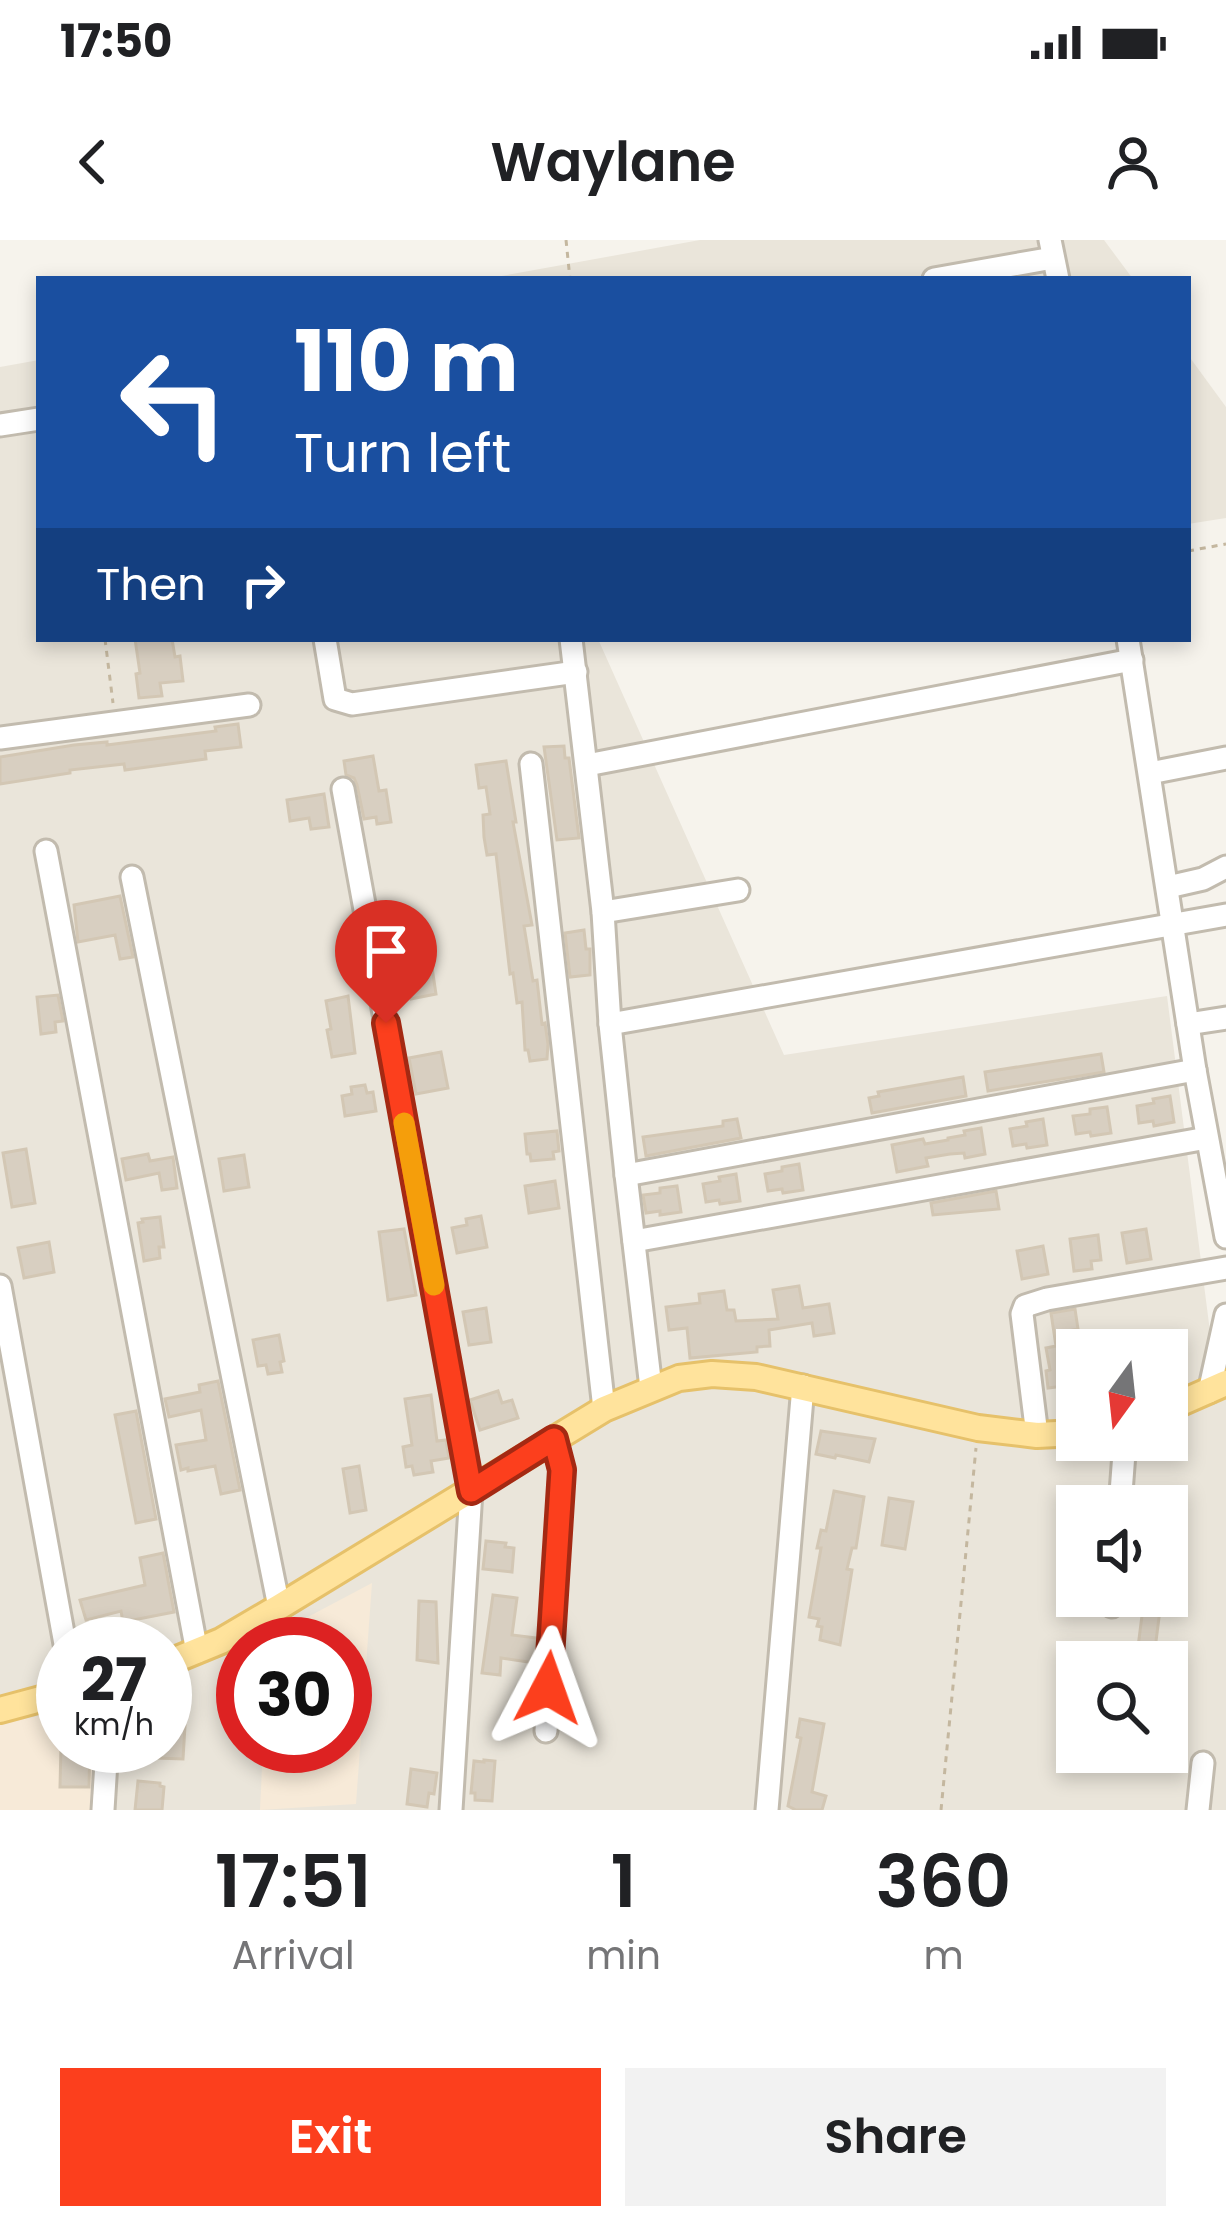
<!DOCTYPE html>
<html lang="en">
<head>
<meta charset="utf-8">
<style>
	:root { --surface:#fff; --page:#f2f2f2; --text:#202124; --muted:#757577; --accent:#fc3f1d }
	body { margin:0; font-family:Poppins,sans-serif; background:var(--page); color:var(--text); height:100vh; display:flex; flex-direction:column; font-size:45px; white-space:nowrap }
	* { box-sizing:border-box; margin:0 }
	p { font-size:39px; color:var(--muted) }
	.icon { flex:none; width:66px; height:66px; fill:none; stroke:currentColor; stroke-width:2; stroke-linecap:round; stroke-linejoin:round }
	.map { position:relative; height:1570px; overflow:hidden }
	.side { display:flex; flex-direction:column; background:var(--surface); flex:1 }
	.side>* { flex:none }
	.banner { position:absolute; left:36px; top:36px; width:1155px; height:366px; border-radius:0px; box-shadow:0 6px 18px #0003; background:#1a4fa0; color:#fff; overflow:hidden }
	.needle { width:78px; rotate:195deg }
	.controls { position:absolute; left:1056px; top:1089px; display:grid; gap:24px }
	.controls a { display:grid; place-items:center; width:132px; height:132px; border-radius:0px; background:var(--surface); box-shadow:0 6px 18px #0003; font-size:60px }
	.speed { position:absolute; left:36px; top:1377px; display:flex; gap:24px; font-size:60px; font-weight:700; text-align:center }
	.speed>* { display:grid; place-content:center; width:156px; height:156px; border-radius:50%; background:var(--surface); box-shadow:0 6px 18px #0003; line-height:1 }
	.speed small { font-size:30px; font-weight:400 }
	.speed .limit { border:18px solid #d22; background:#fff; color:#111 }
	.pin { position:absolute; display:grid; place-items:center; width:102px; height:102px; color:#fff; margin:-123px -51px; border-radius:50% 50% 50% 0; rotate:-45deg; box-shadow:0 0 12px #0007 }
	.pin .icon { rotate:45deg }
	.me { position:absolute; width:132px; margin:-66px; rotate:4deg; stroke-linejoin:round; filter:drop-shadow(0 0 9px #0008) }
	.turn { display:flex; align-items:center; gap:42px; height:252px; padding:0 60px; font-size:54px }
	.turn .icon { width:156px; height:156px; stroke-width:2.5 }
	.turn b { display:block; font-size:84px; line-height:102px }
	.then { display:flex; align-items:center; height:114px; padding:0 60px; background:#0003; gap:24px; font-size:45px }
	.eta { display:flex; justify-content:space-evenly; align-items:center; height:204px; text-align:center }
	.eta b { font-size:72px; font-weight:600; line-height:84px }
	.primary-button { display:flex; gap:24px; margin-top:auto; padding:24px 60px }
	.primary-button a { flex:1; height:138px; border-radius:0px; background:var(--accent); color:#fff; font-size:48px; font-weight:600; line-height:138px; text-align:center }
	.primary-button a+a { background:var(--page); color:var(--text) }
	.status { display:flex; justify-content:space-between; align-items:center; height:84px; padding:0 60px; background:var(--surface); direction:ltr }
	.status svg { height:33px; fill:currentColor }
	header { display:flex; justify-content:space-between; align-items:center; height:156px; padding:0 60px; background:var(--surface); font-size:54px; font-weight:600 }
	.map>svg:first-child { display:block }
	.residential { fill:#eae5da; fill-rule:evenodd }
	.commercial { fill:#f7ead8 }
	.building { fill:#d8cfc1; stroke:#d3c7b4; stroke-width:3 }
	.lines { fill:none; stroke-linecap:round; stroke-linejoin:round }
	.minor-casing { stroke:#c2bbae; stroke-width:27 }
	.major-casing { stroke:#e6c16a; stroke-width:30 }
	.path { stroke:#c4b79f; stroke-width:3; stroke-dasharray:6 6; stroke-linecap:butt }
	.minor { stroke:#fff; stroke-width:21 }
	.major { stroke:#ffe39c; stroke-width:24 }
	.route-casing { stroke:#a42913; stroke-width:30 }
	.route { stroke:#fc3f1d; stroke-width:21 }
	.slow { stroke:#f59e0b; stroke-width:21 }
</style>
</head>
<body>
<div class="status"><b>17:50</b><svg viewBox="0 0 49 12"><path d="M0 12V9h3v3zM5 12V6h3v6zM10 12V3h3v9zM15 12V0h3v12zM26 1h20v11H26zM47 4h2v5h-2z"/></svg></div>
<header><svg class="icon" aria-label="back" viewBox="0 0 24 24"><path d="M15 5l-7 7 7 7"/></svg>Waylane<svg class="icon" aria-label="person" viewBox="0 0 24 24"><circle cx="12" cy="8" r="4"/><path d="M4 21q1-7 8-7t8 7"/></svg></header>
<div class="map">
<svg width="1226" height="1570" viewBox="0 0 1226 1570">
	<rect width="100%" height="100%" fill="#f6f3ec"/>
	<g class="residential">
		<path d="M700,0h404l29,39h-648z"/>
		<path d="M1188,115l38,52v111l-38,6z"/>
		<path d="M39,120v279h559l186,416 383,-59 46,359 13,-5v460h-1129l3,-64h65v-102h-102v68l-63,16v-1361zM1077,1110h90v90h-90zM1077,1266h90v90h-90zM243,1404h102v102h-102zM1077,1422h90v90h-90z"/>
	</g>
	<g class="commercial">
		<path d="M372,1343l-16,221 -96,6 3,-64h82v-102h-77v-6z"/>
		<path d="M63,1471v35h36l-4,64h-95v-86z"/>
	</g>
	<g class="building">
		<path d="M135,399h37l3,18 5,-1 3,25 -23,2 2,13 -23,2 -3,-24 4,-1z"/>
		<path d="M238,484l3,23 -36,4 1,8 -81,11 -1,-6 -54,6v3l-70,11v-27l74,-12 33,-3v3l62,-8 47,-6 -1,-4z"/>
		<path d="M564,506l1,12h4l10,80 -22,2 -13,-93z"/>
		<path d="M373,516l6,35 7,-1 5,32 -14,2 -1,-7 -12,2 -7,-34 -3,-7 -8,-3 -2,-14z"/>
		<path d="M506,521l10,61h-3l19,103 -8,1 9,55 4,-1 5,44 3,-1 3,21 -1,15 -17,2 -2,-11h-3l-3,-48 -5,1 -4,-30 -3,1 -14,-120 -9,1 -3,-18 -1,-22 7,-1 -4,-27 -7,1 -3,-23z"/>
		<path d="M324,554l5,33 -18,2 -2,-11 -19,3 -3,-21z"/>
		<path d="M120,656l13,61 -13,2 -5,-24 -37,7 -4,-37z"/>
		<path d="M584,690l2,19h4v26l-20,2 -5,-44z"/>
		<path d="M430,714l6,40 -25,5 -7,-41z"/>
		<path d="M58,755l5,26 -8,1 1,10 -15,2 -4,-37z"/>
		<path d="M348,756l7,57 -23,4 -5,-27 4,-1 -5,-28z"/>
		<path d="M441,812l7,36 -32,6 -7,-36z"/>
		<path d="M1101,814l3,18 -116,19 -3,-19z"/>
		<path d="M963,837l3,19 -94,17 -3,-15 10,-2 -1,-4z"/>
		<path d="M365,845l2,8 6,-1 3,19 -31,5 -3,-20 10,-2 -1,-7z"/>
		<path d="M1170,856l4,26 -20,4 -1,-5 -14,2 -2,-17 17,-3 -1,-4z"/>
		<path d="M1107,867l4,26 -20,3 -1,-4 -14,2 -3,-18 17,-2v-5z"/>
		<path d="M737,879l4,19 -95,18 -3,-19 80,-11v-5z"/>
		<path d="M1043,879l4,26 -20,3 -1,-4 -13,2 -3,-17 17,-3 -1,-4z"/>
		<path d="M981,888l4,26 -20,4 -1,-5 -14,1 -24,4 2,8 -31,6 -5,-27 31,-6 2,5 23,-4v-2l17,-3 -1,-4z"/>
		<path d="M557,891l2,20 -6,1 1,7 -23,2 -1,-7h-3l-2,-20z"/>
		<path d="M26,909l9,54 -23,4 -9,-54z"/>
		<path d="M148,914l2,7 23,-4 4,31 -15,2 -3,-17 -33,7 -4,-21z"/>
		<path d="M244,915l5,32 -25,4 -5,-32z"/>
		<path d="M799,924l4,26 -20,3 -1,-4 -14,2 -3,-17 17,-3v-4z"/>
		<path d="M736,934l4,27 -20,3 -1,-4 -13,2 -3,-18 17,-3 -1,-4z"/>
		<path d="M555,941l4,27 -30,5 -4,-27z"/>
		<path d="M677,946l4,26 -21,3v-4l-14,2 -3,-18 17,-2v-5z"/>
		<path d="M996,951l3,18 -66,6 -2,-12z"/>
		<path d="M481,976l6,31 -30,6 -5,-25 15,-3 -1,-6z"/>
		<path d="M160,977l4,30h-5l1,11 -16,3 -6,-38 5,-1 -1,-3z"/>
		<path d="M404,989l12,66 -28,5 -9,-68z"/>
		<path d="M1146,989l5,30 -24,4 -5,-30z"/>
		<path d="M1098,995l3,25 -10,1 1,8 -18,2 -4,-32z"/>
		<path d="M49,1002l5,30 -30,6 -6,-30z"/>
		<path d="M1043,1006l5,28 -26,5 -5,-28z"/>
		<path d="M799,1046l4,22 26,-4 5,29 -20,3 -2,-13 -43,7 1,16 -13,1v5l-67,6 -3,-30 -18,2 -3,-23 34,-4 -1,-9 25,-3 3,19h7l2,11 42,-2 -5,-29z"/>
		<path d="M486,1068l5,34 -22,3 -6,-33z"/>
		<path d="M1075,1069l3,20 -5,1 4,37h-7l2,18 -24,3 -2,-17 4,-1 -4,-22 10,-2 -5,-33z"/>
		<path d="M279,1095l5,26 -4,1 2,10 -14,2 -2,-9 -8,1 -5,-26z"/>
		<path d="M218,1141l22,109 -19,4 -6,-28 -27,5v-3l-7,2 -5,-25 30,-5 -5,-30 -32,7 -4,-18 35,-7 -1,-7z"/>
		<path d="M498,1151l4,12 10,-3 6,18 -38,12 -10,-30z"/>
		<path d="M431,1155l6,46 9,-1 3,18 -18,3 2,11 -19,3 -2,-9 -6,1 -3,-20 9,-2 -7,-46z"/>
		<path d="M136,1171l20,108 -20,4 -21,-108z"/>
		<path d="M821,1191l54,8 -6,23 -33,-7 -1,3 -19,-4z"/>
		<path d="M359,1226l7,44 -16,3 -7,-44z"/>
		<path d="M834,1251l30,6 -8,51h-4l-5,21 5,1 -12,75 -20,-5 2,-13 -5,-1 2,-7 -10,-2 12,-69h-4l4,-18 5,1z"/>
		<path d="M889,1258l24,4 -8,47 -23,-4z"/>
		<path d="M486,1301l20,2 -1,4 9,1 -2,24 -29,-3z"/>
		<path d="M163,1313l11,59 -51,10 -2,-11 -35,9 -6,-20 65,-15 -5,-27z"/>
		<path d="M493,1355l24,3 -5,37 25,3 -2,25 -34,-5 -1,17 -18,-2z"/>
		<path d="M1144,1360l17,2 -6,47 -17,-2z"/>
		<path d="M419,1361l17,1 2,61 -21,-3z"/>
		<path d="M800,1479l24,5 -12,68 14,4 -4,14h-26l-8,-4 13,-68 -4,-1z"/>
		<path d="M165,1485l20,1 -2,33 -27,-1 1,-12h8z"/>
		<path d="M61,1506h29l-1,41h-29z"/>
		<path d="M484,1520l11,1 -3,40 -17,-1v-7h-4l3,-32 10,1z"/>
		<path d="M411,1529l26,4 -3,21 -5,-1 -2,14 -20,-3z"/>
		<path d="M138,1541l22,2v3l4,1 -2,23h-27z"/>
	</g>
	<g class="lines">
		<g class="minor-casing">
			<g id="minor">
				<path d="M1050,0l8,39"/>
				<path d="M934,39l119,-21"/>
				<path d="M0,185l39,-6"/>
				<path d="M325,399l10,60 17,5 224,-32"/>
				<path d="M571,399l32,273 7,112 16,151 25,213"/>
				<path d="M1128,399l67,431 31,167"/>
				<path d="M0,498l249,-33"/>
				<path d="M531,524l73,645"/>
				<path d="M587,525l545,-105"/>
				<path d="M1150,533l76,-15"/>
				<path d="M343,549l128,702 -20,319"/>
				<path d="M46,611l151,801"/>
				<path d="M132,637l147,730"/>
				<path d="M1168,647l35,-8 23,-12"/>
				<path d="M603,672l135,-22"/>
				<path d="M610,784l616,-109"/>
				<path d="M1188,784l38,-6"/>
				<path d="M626,935l569,-105"/>
				<path d="M634,1001l573,-103"/>
				<path d="M0,1046l65,358"/>
				<path d="M1209,1152l17,-77"/>
				<path d="M1037,1195l-15,-121 3,-8 22,-7 179,-31"/>
				<path d="M1120,1266l5,-66"/>
				<path d="M1112,1366l1,-10"/>
				<path d="M546,1491l16,-261 -8,-31"/>
				<path d="M103,1570l4,-64"/>
				<path d="M767,1570l36,-424"/>
				<path d="M1198,1570l5,-47"/>
			</g>
		</g>
		<g class="major-casing">
			<g id="major">
				<path d="M1167,1169l59,-26"/>
				<path d="M165,1424l56,-23 58,-34 325,-198 75,-31 33,-4 44,3 222,51 59,7 40,-2"/>
				<path d="M0,1470l63,-17"/>
			</g>
		</g>
		<g class="path">
			<path d="M566,0l4,39"/>
			<path d="M1188,311l38,-7"/>
			<path d="M105,399l8,64"/>
			<path d="M941,1570l35,-362"/>
		</g>
		<use href="#minor" class="minor"/>
		<use href="#major" class="major"/>
	</g>
	<g class="lines">
		<g class="route-casing">
			<path id="route" d="M386,783l85,468 83,-52 8,31 -14,218"/>
		</g>
		<use href="#route" class="route"/>
		<path class="slow" d="M404,883l30,162"/>
	</g>
</svg>
<div class="controls">
<a><svg class="needle" viewBox="-14 -14 28 28"><path d="M0-13l5 13h-10z" fill="#e53935"/><path d="M0 13l5-13h-10z" fill="#757577"/></svg></a>
<a><svg class="icon" aria-label="sound" viewBox="0 0 24 24"><path d="M4 9h4l5-4v14l-5-4H4zM17 9q2 3 0 6"/></svg></a>
<a><svg class="icon" aria-label="search" viewBox="0 0 24 24"><circle cx="10" cy="10" r="6"/><path d="M15 15l6 6"/></svg></a>
</div>
<div class="speed"><div>27<small>km/h</small></div><div class="limit">30</div></div>
<div class="pin" style="left:386px;top:783px;background:#d93025"><svg class="icon" aria-label="arrive" viewBox="0 0 24 24"><path d="M6 21V4h12l-3 4 3 4H6"/></svg></div>
<svg class="me" style="left:548px;top:1448px" viewBox="-20 -20 40 40"><path d="M0-17L14 15 0 8-14 15z" fill="#fc3f1d" stroke="#fff" stroke-width="4"/></svg>
<div class="banner">
<div class="turn"><svg class="icon" aria-label="left" viewBox="0 0 24 24"><path d="M17 20v-9H6M10 6l-5 5 5 5"/></svg><div><b>110 m</b>Turn left</div></div>
<div class="then">Then<svg class="icon" aria-label="right" viewBox="0 0 24 24"><path d="M7 20v-9h11M14 6l5 5-5 5"/></svg></div>
</div>
</div>
<section class="side">
<div class="eta">
<div><b>17:51</b><p>Arrival</p></div>
<div><b>1</b><p>min</p></div>
<div><b>360</b><p>m</p></div>
</div>
<div class="primary-button"><a>Exit</a><a>Share</a></div>
</section>
</body>
</html>
